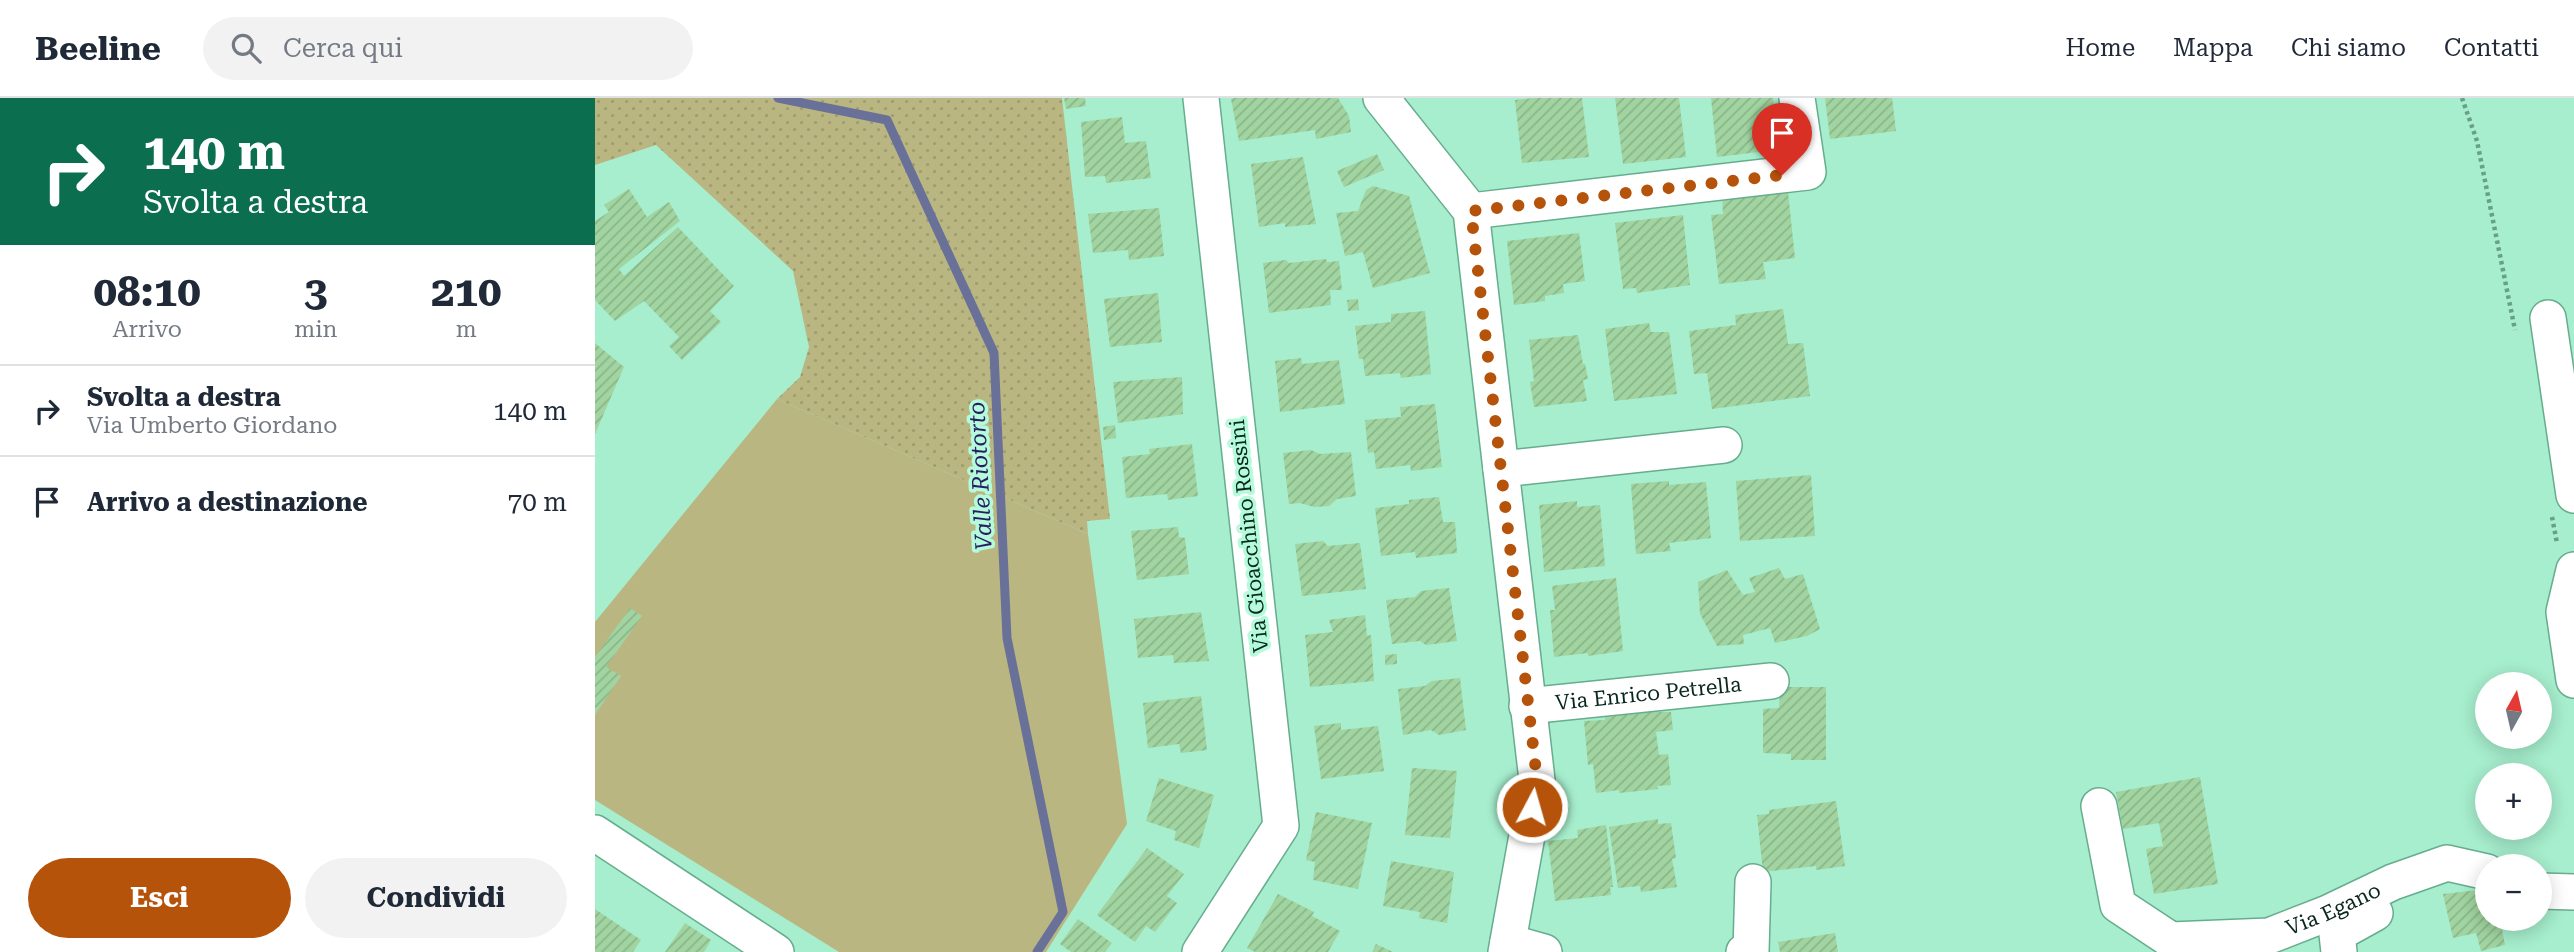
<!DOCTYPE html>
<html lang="it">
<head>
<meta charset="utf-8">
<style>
	:root { --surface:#fff; --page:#f2f2f3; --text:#1f2937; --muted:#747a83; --line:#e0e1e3; --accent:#b45309 }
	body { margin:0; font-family:"Roboto Serif",serif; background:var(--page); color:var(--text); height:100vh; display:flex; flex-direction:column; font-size:26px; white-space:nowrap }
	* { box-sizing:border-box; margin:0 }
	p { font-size:23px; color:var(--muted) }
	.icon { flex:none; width:38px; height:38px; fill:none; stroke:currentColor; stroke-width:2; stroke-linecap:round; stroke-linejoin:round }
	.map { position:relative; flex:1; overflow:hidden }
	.sheet { display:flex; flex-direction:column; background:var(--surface); width:595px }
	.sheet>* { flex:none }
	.banner { background:#0b6e4f; color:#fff; overflow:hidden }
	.needle { width:46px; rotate:8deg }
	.fabs { position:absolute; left:1880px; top:574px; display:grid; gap:14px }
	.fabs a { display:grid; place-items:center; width:77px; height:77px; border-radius:50%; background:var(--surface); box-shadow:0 4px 18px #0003; font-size:35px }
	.pin { position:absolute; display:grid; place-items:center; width:60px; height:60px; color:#fff; margin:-72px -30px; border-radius:50% 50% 50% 0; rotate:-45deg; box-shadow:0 0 7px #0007 }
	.pin .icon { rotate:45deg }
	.me { position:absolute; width:77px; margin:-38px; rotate:6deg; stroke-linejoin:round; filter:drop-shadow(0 0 5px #0008) }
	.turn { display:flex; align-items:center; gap:24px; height:147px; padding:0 28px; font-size:32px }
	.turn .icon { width:91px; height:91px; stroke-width:2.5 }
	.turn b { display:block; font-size:49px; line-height:60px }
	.eta { display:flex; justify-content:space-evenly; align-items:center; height:119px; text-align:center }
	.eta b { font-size:42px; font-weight:700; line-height:49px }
	.button { display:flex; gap:14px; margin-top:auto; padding:14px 28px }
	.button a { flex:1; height:80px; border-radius:42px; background:var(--accent); color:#fff; font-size:28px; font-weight:700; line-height:80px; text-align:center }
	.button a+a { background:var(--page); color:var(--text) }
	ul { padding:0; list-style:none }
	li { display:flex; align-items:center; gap:21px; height:91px; padding:0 28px; border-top:2px solid var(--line) }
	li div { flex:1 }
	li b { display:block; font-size:26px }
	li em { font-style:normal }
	header { display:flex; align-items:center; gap:42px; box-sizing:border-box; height:98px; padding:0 35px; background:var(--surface); border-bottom:2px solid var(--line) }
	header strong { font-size:33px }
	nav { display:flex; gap:38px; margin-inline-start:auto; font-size:24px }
	.search { width:490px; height:63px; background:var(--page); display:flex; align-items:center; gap:18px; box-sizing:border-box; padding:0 24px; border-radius:38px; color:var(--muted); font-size:26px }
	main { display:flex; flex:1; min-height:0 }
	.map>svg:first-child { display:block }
	.grass { fill:#bab681 }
	.park { fill:url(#park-dots) }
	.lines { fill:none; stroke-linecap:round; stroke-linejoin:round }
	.stream { stroke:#697199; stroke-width:9 }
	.building { fill:url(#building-hatch) }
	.street-casing { stroke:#66ad8e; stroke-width:38 }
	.path { stroke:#689f87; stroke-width:4.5; stroke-dasharray:3.5 3.5; stroke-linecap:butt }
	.street { stroke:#fff; stroke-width:35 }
	.route { stroke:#b45309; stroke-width:12; stroke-dasharray:0 21.6 }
	.labels { text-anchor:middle; stroke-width:7; stroke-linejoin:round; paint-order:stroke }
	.street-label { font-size:21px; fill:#09271c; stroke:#b3fbda }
	.water-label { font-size:23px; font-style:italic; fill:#291c63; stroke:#b3fbda }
</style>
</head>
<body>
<header>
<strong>Beeline</strong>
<div class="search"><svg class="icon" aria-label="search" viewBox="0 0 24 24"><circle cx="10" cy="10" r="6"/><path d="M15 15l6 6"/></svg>Cerca qui</div>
<nav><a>Home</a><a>Mappa</a><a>Chi siamo</a><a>Contatti</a></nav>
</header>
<main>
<section class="sheet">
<div class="banner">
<div class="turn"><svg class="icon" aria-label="right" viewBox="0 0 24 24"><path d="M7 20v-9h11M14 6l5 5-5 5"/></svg><div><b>140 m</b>Svolta a destra</div></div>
</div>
<div class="eta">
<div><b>08:10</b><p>Arrivo</p></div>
<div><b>3</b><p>min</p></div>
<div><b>210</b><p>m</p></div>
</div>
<ul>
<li><svg class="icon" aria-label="right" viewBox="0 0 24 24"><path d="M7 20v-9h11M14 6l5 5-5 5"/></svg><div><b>Svolta a destra</b><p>Via Umberto Giordano</p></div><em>140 m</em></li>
<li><svg class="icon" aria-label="arrive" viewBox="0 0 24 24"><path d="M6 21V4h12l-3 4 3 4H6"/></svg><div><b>Arrivo a destinazione</b></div><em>70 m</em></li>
</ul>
<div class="button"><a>Esci</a><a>Condividi</a></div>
</section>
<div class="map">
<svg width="1979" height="854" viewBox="0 0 1979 854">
	<defs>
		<pattern id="park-dots" width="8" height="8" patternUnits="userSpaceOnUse" patternTransform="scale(1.75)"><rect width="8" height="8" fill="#bab681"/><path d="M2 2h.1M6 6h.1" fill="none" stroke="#9f9c6f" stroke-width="1.8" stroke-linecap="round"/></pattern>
		<pattern id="building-hatch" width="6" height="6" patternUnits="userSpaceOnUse" patternTransform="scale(1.75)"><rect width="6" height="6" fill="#a1d4a0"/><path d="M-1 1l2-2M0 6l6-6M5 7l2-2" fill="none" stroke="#89b689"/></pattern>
	</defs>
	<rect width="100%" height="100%" fill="#a6eecd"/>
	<path class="grass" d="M182,301l311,135 39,290 -81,128h-207l-244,-152v-178z"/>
	<path class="park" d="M0,0h467l48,421 -23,2 1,13 -311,-135 23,-22 9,-30 -16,-76 -137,-126 -61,20z"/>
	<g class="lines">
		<path class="stream" d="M183,0l109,22 107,233 13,285 56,274 -26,40"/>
	</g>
	<g class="building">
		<path d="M469,0h21l1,8 -20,3z"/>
		<path d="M639,0h104l11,18 2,16 -35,7 -1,-9 -76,11 -8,-42z"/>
		<path d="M939,0h48l7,59 -67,6 -7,-63z"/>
		<path d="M1020,0h64l7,59 -63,7z"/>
		<path d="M1116,0h62l2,15h5l5,36 -68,8z"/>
		<path d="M1230,0h67l4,33 -66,8z"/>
		<path d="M527,19l3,26 21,-2 5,37 -45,5 -1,-7 -20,1 -4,-55z"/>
		<path d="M782,56l7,16 -40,17 -7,-16z"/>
		<path d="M708,59l13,67 -31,3v-4l-26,4 -8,-63z"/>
		<path d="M778,88l36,10 21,77 -57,15 -10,-36 -18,4 -9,-43 22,-2 8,-21z"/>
		<path d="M34,91l18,28 22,-15 11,19 -61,48 5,7 54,-49 56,59 -24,25 11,11 -39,38 -13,-14 10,-9 -35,-36 -29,20 -20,-21v-79l14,-9 -5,-7z"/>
		<path d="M1193,94l7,66 -32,4 3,17 -47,5 -8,-69 12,-1 -1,-19z"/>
		<path d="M564,110l5,48 -35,4 -1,-10 -35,3 -5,-39z"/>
		<path d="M1088,117l7,70 -53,8 -1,-5 -13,1 -8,-66z"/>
		<path d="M984,135l6,48 -22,3 1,9 -19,3v5l-31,4 -7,-64z"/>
		<path d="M731,161l1,3 12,-1 3,29h-12l1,15 -62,8 -6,-50 23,-3 3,3z"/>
		<path d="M563,195l4,49 -52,5 -6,-48z"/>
		<path d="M763,201l1,11 -11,1 -1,-11z"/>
		<path d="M1188,211l5,35 15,-1 7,53 -98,13 -5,-36 -13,1 -5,-43 47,-6 -1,-10z"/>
		<path d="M830,213l6,63 -30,4 -1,-5 -35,3 -2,-17h-4l-4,-33 36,-4v-8z"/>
		<path d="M1054,225l2,9h18l8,62 -63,7 -9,-72z"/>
		<path d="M983,237l5,29h2l3,15 -5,1 4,21 -53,6 -4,-25 4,-1 -5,-41z"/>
		<path d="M0,245l29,24 -29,67z"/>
		<path d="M706,260l1,6 37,-4 6,44 -65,8 -5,-51z"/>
		<path d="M587,279l1,37 -65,9 -5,-41z"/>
		<path d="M840,306l7,63 -31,4 -1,-6 -34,4 -2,-17 -6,1 -3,-33 36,-3 -1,-10z"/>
		<path d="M520,327l1,13 -12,2 -1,-13z"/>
		<path d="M597,346l6,52 -30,4 -1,-6 -41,4 -4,-41 28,-3 -1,-5z"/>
		<path d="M716,352l9,4 31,-2 5,44 -19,3 -8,7 -15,1 -14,-4 -11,1 -6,-51z"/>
		<path d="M1216,377l4,61 -75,5 -4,-60z"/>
		<path d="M1074,383v4l37,-3 5,56 -42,5 2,8 -35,3 -5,-70z"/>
		<path d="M844,399l4,25h12l2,31 -41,5 -1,-6 -34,4 -6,-48 34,-4v-4z"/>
		<path d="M982,403v6l23,-2 5,61 -61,6 -5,-67z"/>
		<path d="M583,429l1,10 6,1 4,36 -52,6 -6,-49z"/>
		<path d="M728,443l5,5 32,-3 6,46 -64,7 -7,-52z"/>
		<path d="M1184,470l6,11 18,-5 17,55 -13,7 -32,7 -5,-15 -27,7 1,9 -27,2 -17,-32 -2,-32 29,-12 16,25 12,-3 -6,-14z"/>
		<path d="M1021,480l7,73 -35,5v-3l-34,4 -4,-47h5l-3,-24z"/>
		<path d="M854,490l8,53 -31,4 -6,-4 -28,3 -6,-44 29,-3 6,-6z"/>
		<path d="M35,510l12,8 -36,51 15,9 -26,39v-58z"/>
		<path d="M606,514l8,49 -35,2 -1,-8 -35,3 -4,-39z"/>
		<path d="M770,517l2,21 4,-1 3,46 -64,6 -5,-52 28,-3 -4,-12z"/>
		<path d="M802,556v10l-12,1v-10z"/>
		<path d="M865,580l6,52 -27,5 -8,-5 -28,5 -5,-46 27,-3 7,-5z"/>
		<path d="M1185,589h46v73h-35v-6l-28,-1v-44l16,-1z"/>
		<path d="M606,598l6,54 -26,3 -2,-9 -31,4 -5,-45z"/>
		<path d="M1055,614h21l2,18 -17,2 3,23 9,-1 3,31 -14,1 1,3 -39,4v-3l-23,3 -3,-29 -5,1 -4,-44 21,-1v-3z"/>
		<path d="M746,625v7l37,-4 6,45 -63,8 -7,-53z"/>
		<path d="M817,670l45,3 -7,67 -45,-3z"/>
		<path d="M1605,679l18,107 -64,10 -8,-45 17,-3 -4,-23 -36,6 -7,-37z"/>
		<path d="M564,680l55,17 -15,53 -25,-8 2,-9 -30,-10z"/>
		<path d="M1241,703l9,65 -29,4v-4l-53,6 -6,-57 12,-1v-4z"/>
		<path d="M721,714l56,11 -14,66 -45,-9 2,-18 -9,-2z"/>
		<path d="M1063,721v5l13,-1 5,35 -4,1 5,28 -36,5 -1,-6 -22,2 -9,-61z"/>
		<path d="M1011,727l7,62h-3l1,8 -56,6 -7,-60 30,-3 -1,-8z"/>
		<path d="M552,750l37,26 -17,22 10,7 -22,29 -9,-6 -11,16 -38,-27z"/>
		<path d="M796,763l63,11 -7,51 -28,-5 1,-6 -37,-6z"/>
		<path d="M1892,791v30h13l5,26 -24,6 -5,-18 -23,5 -10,-44z"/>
		<path d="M683,796l36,18 -2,4 28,15 -12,21h-73l-8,-4z"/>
		<path d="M0,811l46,31 -8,12h-38z"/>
		<path d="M483,821l34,24 -7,9h-34l-11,-8z"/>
		<path d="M90,825l26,17 -7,12h-39z"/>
		<path d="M1240,835l3,19h-58l-2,-10z"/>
		<path d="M781,846l17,8h-21z"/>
	</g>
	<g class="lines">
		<g class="street-casing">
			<g id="street">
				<path d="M786,0l90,113 66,569 -31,172"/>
				<path d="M876,113l337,-39 -11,-74"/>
				<path d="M1953,220l26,177"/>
				<path d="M906,371l223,-24"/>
				<path d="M1979,472l-10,42 10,68"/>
				<path id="s1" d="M932,608l244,-25"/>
				<path id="s2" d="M1504,708l19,99 53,35 98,-4 59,-23 65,-31 54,-19 40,9"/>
				<path d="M0,735l181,119"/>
				<path d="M1944,793l35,1"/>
				<path d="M913,844l36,10"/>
				<path d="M605,854l81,-126 -80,-728"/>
				<path d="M1149,854l7,-1 2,-69"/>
				<path d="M1744,854l-2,-18 38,-21"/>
			</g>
		</g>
		<g class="path">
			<path d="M1867,0l15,43 38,189"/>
			<path d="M1957,419l5,26"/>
		</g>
		<use href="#street" class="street"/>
	</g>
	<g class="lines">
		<path class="route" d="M937,709l5,-27 -66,-569 311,-36"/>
	</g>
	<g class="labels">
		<g class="street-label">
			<text transform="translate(654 438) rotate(-96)" y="7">Via Gioacchino Rossini</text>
			<text dy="7" stroke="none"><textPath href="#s1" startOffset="122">Via Enrico Petrella</textPath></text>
			<text dy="7" stroke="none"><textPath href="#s2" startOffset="332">Via Egano</textPath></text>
		</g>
		<g class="water-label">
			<text transform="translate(385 378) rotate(-93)" y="8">Valle Riotorto</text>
		</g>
	</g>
</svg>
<div class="fabs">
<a><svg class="needle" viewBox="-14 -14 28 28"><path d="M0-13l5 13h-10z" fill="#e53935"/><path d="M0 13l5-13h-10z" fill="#747a83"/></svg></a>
<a>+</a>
<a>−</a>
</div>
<div class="pin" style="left:1187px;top:77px;background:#d93025"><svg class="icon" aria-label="arrive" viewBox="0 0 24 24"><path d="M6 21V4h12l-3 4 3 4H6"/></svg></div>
<svg class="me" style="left:937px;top:709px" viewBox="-20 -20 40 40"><circle r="17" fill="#b45309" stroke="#fff" stroke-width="3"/><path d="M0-11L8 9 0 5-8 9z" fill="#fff"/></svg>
</div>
</main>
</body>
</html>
